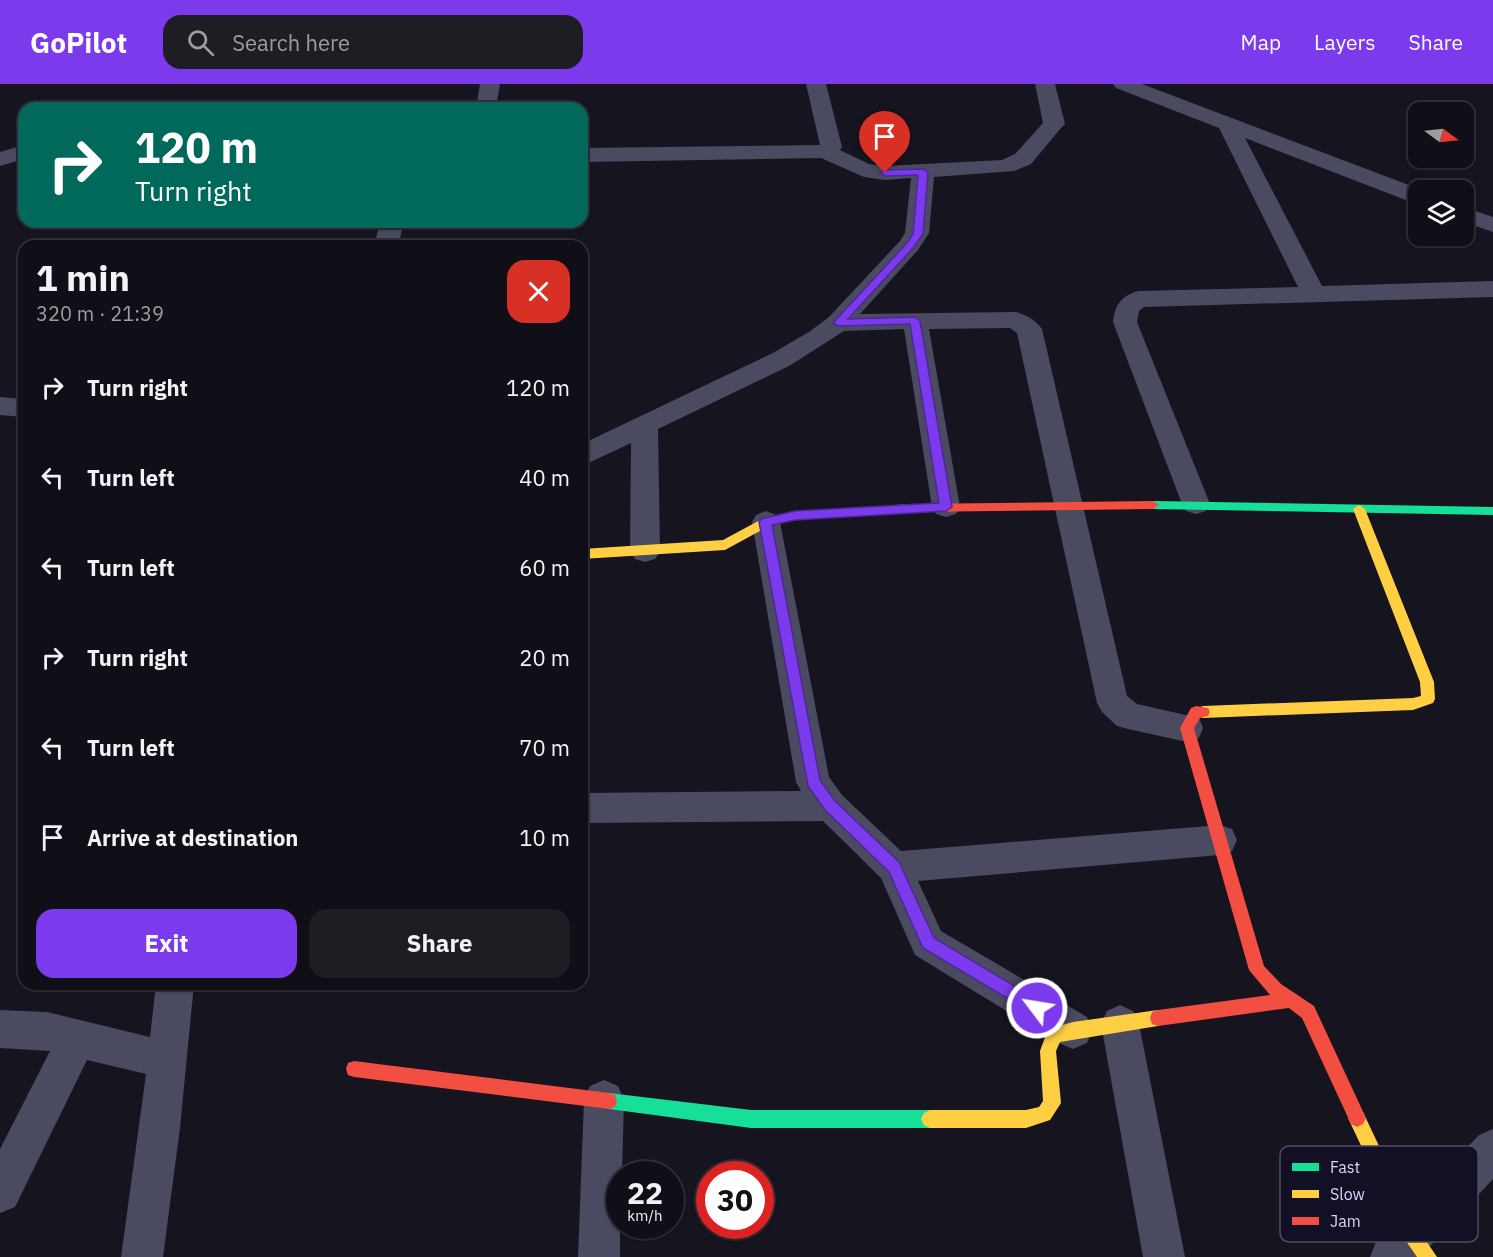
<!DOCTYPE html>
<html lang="en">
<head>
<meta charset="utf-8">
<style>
	:root { --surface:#100f17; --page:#1e1d24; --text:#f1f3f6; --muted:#9c9ca1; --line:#302f36; --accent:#7c3aed }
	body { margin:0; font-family:"IBM Plex Sans",sans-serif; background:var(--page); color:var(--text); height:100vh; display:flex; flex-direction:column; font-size:22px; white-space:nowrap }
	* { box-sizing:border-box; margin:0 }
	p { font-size:20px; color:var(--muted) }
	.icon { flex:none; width:33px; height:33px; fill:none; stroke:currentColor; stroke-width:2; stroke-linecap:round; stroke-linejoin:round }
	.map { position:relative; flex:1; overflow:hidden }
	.panel { position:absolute; left:18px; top:156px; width:570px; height:750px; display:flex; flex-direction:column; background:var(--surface); border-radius:18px; box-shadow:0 2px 4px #0004,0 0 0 2px var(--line) }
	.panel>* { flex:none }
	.hud { position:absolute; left:18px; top:18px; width:570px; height:126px; border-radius:18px; box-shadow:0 2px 4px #0004,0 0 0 2px var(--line); background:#00695c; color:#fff; overflow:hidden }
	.needle { width:39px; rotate:105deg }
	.buttons { position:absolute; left:1408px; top:18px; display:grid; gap:12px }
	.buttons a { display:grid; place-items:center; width:66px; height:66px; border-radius:12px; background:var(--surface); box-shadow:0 2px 4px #0004,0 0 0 2px var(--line); font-size:30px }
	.speed { position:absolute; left:606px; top:1077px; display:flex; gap:12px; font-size:30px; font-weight:700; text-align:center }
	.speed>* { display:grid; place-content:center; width:78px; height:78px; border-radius:50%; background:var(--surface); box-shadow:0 2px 4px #0004,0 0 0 2px var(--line); line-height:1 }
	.speed small { font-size:15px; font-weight:400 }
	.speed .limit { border:9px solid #d22; background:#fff; color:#111 }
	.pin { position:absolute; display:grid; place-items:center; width:51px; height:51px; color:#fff; margin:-62px -26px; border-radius:50% 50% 50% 0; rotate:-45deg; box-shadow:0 0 6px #0007 }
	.pin .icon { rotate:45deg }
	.me { position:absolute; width:66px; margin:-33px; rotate:301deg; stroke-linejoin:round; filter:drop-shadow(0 0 4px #0008) }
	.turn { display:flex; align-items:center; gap:21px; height:126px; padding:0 18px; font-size:27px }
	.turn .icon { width:78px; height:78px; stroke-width:2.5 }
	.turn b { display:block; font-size:42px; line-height:51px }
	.round { display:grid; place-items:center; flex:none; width:63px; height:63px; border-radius:18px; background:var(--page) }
	.headline { display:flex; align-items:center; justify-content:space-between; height:102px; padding:0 18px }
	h1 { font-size:36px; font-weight:700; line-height:45px }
	.cta { display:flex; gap:12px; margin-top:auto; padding:12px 18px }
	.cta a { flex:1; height:69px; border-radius:18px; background:var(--accent); color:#fff; font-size:24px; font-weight:700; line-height:69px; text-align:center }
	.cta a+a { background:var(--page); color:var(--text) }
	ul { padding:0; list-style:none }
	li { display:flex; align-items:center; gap:18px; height:90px; padding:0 18px }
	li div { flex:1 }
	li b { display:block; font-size:22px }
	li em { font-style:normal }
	header { display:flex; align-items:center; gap:36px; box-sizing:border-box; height:84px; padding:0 30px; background:var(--accent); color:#fff }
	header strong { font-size:28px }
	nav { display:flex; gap:33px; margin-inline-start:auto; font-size:21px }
	.search { width:420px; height:54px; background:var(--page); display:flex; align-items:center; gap:15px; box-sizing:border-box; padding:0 21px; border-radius:18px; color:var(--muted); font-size:22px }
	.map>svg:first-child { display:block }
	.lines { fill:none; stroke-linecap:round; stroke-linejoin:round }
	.street { fill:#4a4a60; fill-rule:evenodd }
	.fast { fill:#16e098; fill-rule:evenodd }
	.slow { fill:#ffcf43; fill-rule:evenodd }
	.jam { fill:#f24e42; fill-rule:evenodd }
	.route { fill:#7c3aed; stroke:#51269a; stroke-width:1.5 }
	.key { fill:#121024; stroke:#4d4b65; stroke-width:1.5 }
	.key-label { font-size:16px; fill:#d7d5fd }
</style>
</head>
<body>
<header>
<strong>GoPilot</strong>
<div class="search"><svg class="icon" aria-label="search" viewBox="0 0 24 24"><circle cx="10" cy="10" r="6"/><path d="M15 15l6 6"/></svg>Search here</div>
<nav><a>Map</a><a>Layers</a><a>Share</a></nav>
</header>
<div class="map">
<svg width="1493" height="1173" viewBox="0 0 1493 1173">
	<rect width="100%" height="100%" fill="#16141f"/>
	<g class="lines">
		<g class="street">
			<path d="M480,0h20l-4,24h-20z"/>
			<path d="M806,0h20l16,63 -2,3 29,14 16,2 117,-6 13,-6 28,-31 -8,-39h20l10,40 -4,4 -30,36 -17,7 -80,6 -5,56 -11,17 -58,64 156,-2c10,3 20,8 26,17l85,367 10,8 62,14 4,10 -4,10 -12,4 -59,-13 -11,-3 -15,-14 -5,-9 -80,-370 -7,-5 -81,1 31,178 -4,7 -10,3 -10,-3 -4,-7 -28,-178 -60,2 -55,35 -131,63 2,122 -5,8 -10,3 -10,-3 -5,-8 1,-108 -49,23v-22l189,-90 38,-22 20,-15 71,-76 5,-8 6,-55 -26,2 -21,-3 -43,-19 -239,4v-14l238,-3z"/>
			<path d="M1113,0h29l280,106h-3v14l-8,-2 -166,-64 77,148 171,-5v16l-349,10 -5,4 -2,11 73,182 -4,7 -10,3 -10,-3 -4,-7 -69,-182c2,-17 8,-26 25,-31l160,-4 -79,-159 -103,-40z"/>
			<path d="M24,61v14l-24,7v-14z"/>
			<path d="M1464,123l29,10v15l-29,-10z"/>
			<path d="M380,138h24l-6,24h-24z"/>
			<path d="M0,313l24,2v18l-24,-2z"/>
			<path d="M766,427l10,4 4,7 49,255 13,18 59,56 319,-26 12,4 5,11 -5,11 -12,4 -302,26 23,50 146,86 5,13 -5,13 -14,6 -14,-6 -144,-88 -34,-77 -58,-57 -241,2v-30l219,-2 -5,-9 -44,-260 4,-7z"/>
			<path d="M156,900h38l-14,144 -17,129h-42l25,-183 -59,-14 -72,147 -15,6v-64l50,-98 -50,-3v-38l47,2 103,25z"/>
			<path d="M1120,921l13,6 6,13 46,233h-42l-42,-233 6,-13z"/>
			<path d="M604,996l14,6 6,14 -2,74h-2v83h-42l6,-157 6,-14z"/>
			<path d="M1493,1045v50l-73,78h-50l6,-15 103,-107z"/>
		</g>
		<g class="fast">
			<path d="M1153,417l340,6v8l-340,-6 -6,-4z"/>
			<path d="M609,1009l142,17h179l6,3 3,6 -3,6 -6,3h-179l-142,-19 -6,-2 -2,-6 2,-6z"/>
		</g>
		<g class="slow">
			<path d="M911,420l6,4 -6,4 -116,8 -26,6 -44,24 -143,9v-10l141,-9 39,-21 33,-7z"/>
			<path d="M1359,421l6,4 69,173 1,17 -2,4 -20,7 -210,8 -5,-2 -2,-4 2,-4 5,-2 210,-8 8,-2 -1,-14 -67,-173z"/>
			<path d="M1158,926l6,2 2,6 -2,6 -6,2 -98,16 -4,9 5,52 -11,17 -24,8h-96l-6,-3 -3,-6 3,-6 6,-3h96l13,-3 4,-6 -3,-50 8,-22 25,-7z"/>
			<path d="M1357,1025l6,3 55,117 19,28h-20l-11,-16 -58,-123 3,-6z"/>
		</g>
		<g class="jam">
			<path d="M1153,417l6,4 -6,4 -242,3 -6,-4 6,-4z"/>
			<path d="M1196,622l12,2 2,4 -2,4 -8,2 -6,10 70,238 17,18 33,22 52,112 -3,6 -6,3 -6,-3 -49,-106 -13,-10 -131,18 -6,-2 -2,-6 2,-6 6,-2 112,-15 -21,-25 -69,-242 11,-20z"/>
			<path d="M354,977l255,32 6,2 2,6 -2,6 -6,2 -255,-32 -6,-2 -2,-6 2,-6z"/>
		</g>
	</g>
	<path class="route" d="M923,85l5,3 -5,62 -9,13 -66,72 67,-2 5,4 32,186 -6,4 -151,9 -23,5 48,255 15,21 64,61 35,76 109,65 2,5 -2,6 -6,2 -114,-68 -34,-76 -64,-62 -17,-24 -49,-264 2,-3 34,-8 144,-8 -29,-179 -72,2 -5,-3 74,-80 6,-9 5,-59 -33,1 -5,-3 5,-3z"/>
	<rect x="1280" y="1062" width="198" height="96" rx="9" class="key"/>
	<rect x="1292" y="1079" width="27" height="8" fill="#16e098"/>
	<rect x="1292" y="1106" width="27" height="8" fill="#ffcf43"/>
	<rect x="1292" y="1133" width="27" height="8" fill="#f24e42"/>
	<g class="key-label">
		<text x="1330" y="1089">Fast</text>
		<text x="1330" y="1116">Slow</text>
		<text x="1330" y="1143">Jam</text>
	</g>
</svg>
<div class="buttons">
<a><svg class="needle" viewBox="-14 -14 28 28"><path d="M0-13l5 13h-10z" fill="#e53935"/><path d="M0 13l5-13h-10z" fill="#9c9ca1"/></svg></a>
<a><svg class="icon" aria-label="layers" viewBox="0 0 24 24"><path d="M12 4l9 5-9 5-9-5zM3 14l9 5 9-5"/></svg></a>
</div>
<div class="speed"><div>22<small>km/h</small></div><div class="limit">30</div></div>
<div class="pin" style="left:885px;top:89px;background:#d93025"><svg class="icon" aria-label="arrive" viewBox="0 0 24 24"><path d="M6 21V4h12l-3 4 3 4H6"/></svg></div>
<svg class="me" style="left:1037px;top:924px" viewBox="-20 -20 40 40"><circle r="17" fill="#7c3aed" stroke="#fff" stroke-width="3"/><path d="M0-11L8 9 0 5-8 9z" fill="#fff"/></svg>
<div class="hud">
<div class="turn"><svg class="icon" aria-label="right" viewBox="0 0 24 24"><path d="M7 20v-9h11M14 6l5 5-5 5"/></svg><div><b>120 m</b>Turn right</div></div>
</div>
<section class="panel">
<div class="headline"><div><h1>1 min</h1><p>320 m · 21:39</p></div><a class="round" style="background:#d93025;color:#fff"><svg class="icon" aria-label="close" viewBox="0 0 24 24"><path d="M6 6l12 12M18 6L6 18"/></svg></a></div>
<ul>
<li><svg class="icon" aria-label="right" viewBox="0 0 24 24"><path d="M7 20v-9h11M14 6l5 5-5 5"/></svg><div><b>Turn right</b></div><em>120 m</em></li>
<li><svg class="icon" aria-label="left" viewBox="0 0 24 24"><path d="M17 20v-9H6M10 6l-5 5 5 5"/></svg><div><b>Turn left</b></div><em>40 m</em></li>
<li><svg class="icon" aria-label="left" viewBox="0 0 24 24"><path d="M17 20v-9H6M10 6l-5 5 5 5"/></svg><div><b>Turn left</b></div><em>60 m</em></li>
<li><svg class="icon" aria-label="right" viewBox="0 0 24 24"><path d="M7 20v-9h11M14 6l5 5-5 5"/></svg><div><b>Turn right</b></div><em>20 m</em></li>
<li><svg class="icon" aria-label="left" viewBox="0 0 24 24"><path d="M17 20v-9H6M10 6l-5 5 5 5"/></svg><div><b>Turn left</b></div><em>70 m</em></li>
<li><svg class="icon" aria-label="arrive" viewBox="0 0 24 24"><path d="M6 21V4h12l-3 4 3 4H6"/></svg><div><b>Arrive at destination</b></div><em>10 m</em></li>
</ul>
<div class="cta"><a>Exit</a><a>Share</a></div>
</section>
</div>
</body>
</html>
